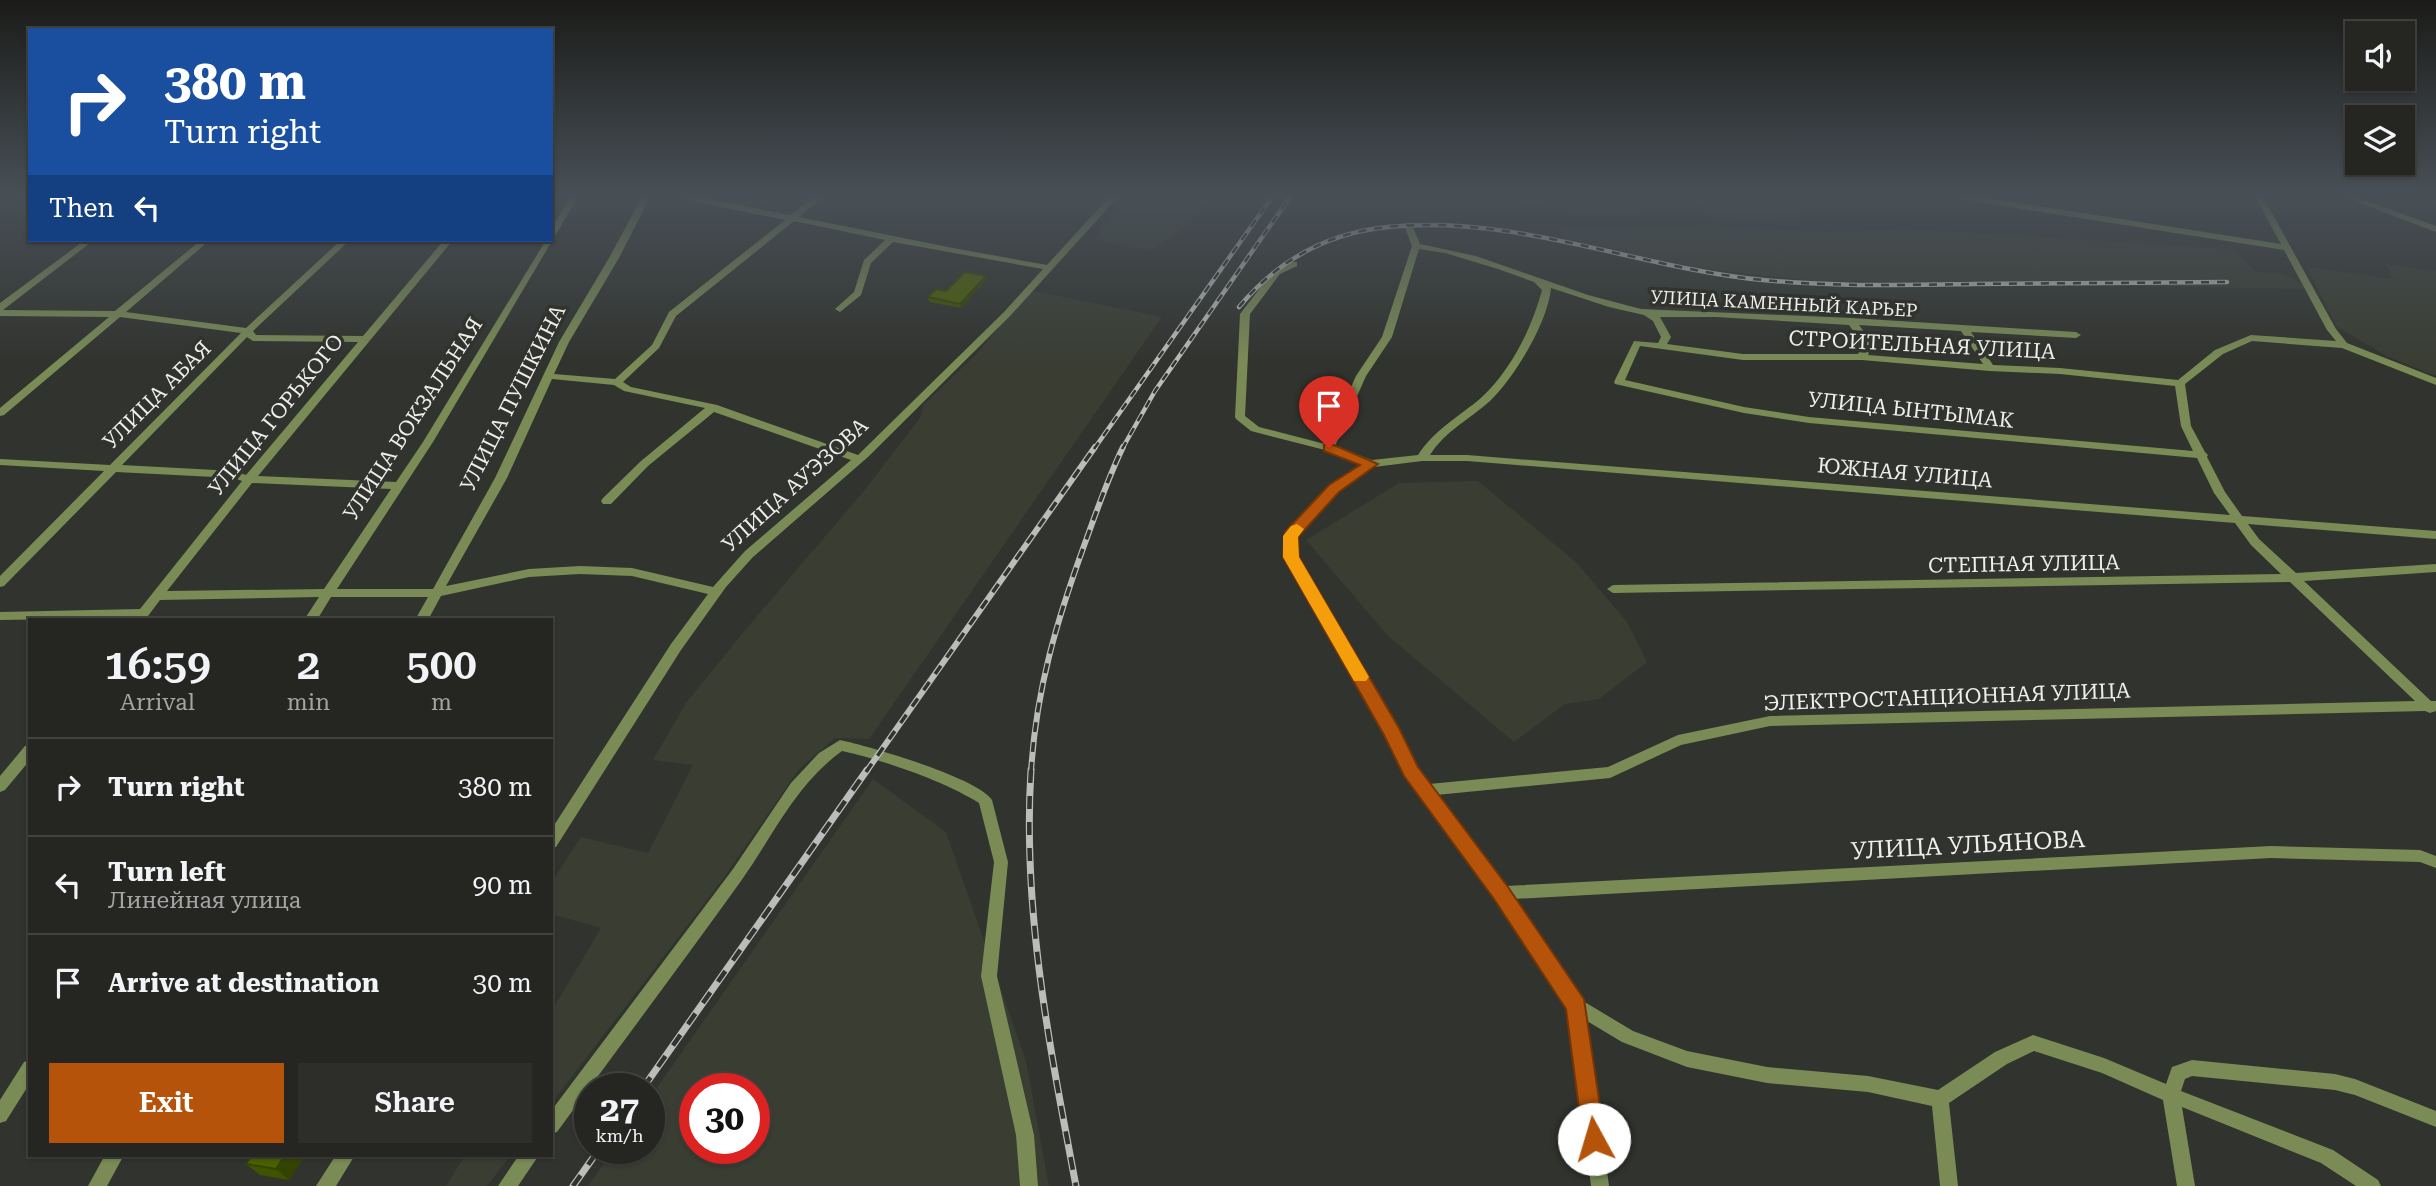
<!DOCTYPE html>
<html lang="en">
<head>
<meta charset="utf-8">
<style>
	:root { --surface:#252622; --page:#2d2e2a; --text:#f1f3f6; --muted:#a3a5a5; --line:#424340; --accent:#b45309 }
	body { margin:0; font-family:"Roboto Serif",serif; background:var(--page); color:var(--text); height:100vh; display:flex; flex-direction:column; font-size:26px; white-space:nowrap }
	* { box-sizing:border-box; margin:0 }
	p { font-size:23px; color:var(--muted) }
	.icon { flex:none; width:38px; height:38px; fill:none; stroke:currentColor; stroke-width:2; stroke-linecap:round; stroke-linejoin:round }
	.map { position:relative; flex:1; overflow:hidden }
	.side { position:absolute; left:28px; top:618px; width:525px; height:539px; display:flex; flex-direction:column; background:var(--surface); border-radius:0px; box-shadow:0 2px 5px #0004,0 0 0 2px var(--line) }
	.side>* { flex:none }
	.hud { position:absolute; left:28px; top:28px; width:525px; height:214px; border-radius:0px; box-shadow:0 2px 5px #0004,0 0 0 2px var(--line); background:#1a4fa0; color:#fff; overflow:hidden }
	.buttons { position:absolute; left:2345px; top:21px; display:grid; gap:14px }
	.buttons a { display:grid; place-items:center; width:70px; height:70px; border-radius:0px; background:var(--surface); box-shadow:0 2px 5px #0004,0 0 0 2px var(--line); font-size:35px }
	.speed { position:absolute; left:574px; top:1073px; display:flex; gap:14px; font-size:35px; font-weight:700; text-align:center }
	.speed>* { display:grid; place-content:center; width:91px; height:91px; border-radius:50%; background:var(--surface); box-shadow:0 2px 5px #0004,0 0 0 2px var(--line); line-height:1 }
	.speed small { font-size:18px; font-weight:400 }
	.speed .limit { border:10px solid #d22; background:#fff; color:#111 }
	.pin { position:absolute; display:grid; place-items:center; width:60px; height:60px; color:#fff; margin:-72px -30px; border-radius:50% 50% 50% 0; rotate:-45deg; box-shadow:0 0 7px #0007 }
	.pin .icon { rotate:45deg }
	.me { position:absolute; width:77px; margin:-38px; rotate:354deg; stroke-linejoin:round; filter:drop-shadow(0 0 5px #0008) }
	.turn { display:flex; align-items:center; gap:24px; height:147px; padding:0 21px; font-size:32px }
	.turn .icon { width:91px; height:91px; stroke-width:2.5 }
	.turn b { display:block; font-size:49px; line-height:60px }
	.then { display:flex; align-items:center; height:66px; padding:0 21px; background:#0003; gap:14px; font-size:26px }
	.eta { display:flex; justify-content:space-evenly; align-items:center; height:119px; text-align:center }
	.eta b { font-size:42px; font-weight:600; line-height:49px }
	.button { display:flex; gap:14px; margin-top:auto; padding:14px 21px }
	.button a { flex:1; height:80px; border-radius:0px; background:var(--accent); color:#fff; font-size:28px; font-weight:600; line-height:80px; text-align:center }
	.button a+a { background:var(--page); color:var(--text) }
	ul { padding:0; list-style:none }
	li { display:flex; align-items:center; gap:21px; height:98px; padding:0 21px; border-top:2px solid var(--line) }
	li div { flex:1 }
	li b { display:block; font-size:26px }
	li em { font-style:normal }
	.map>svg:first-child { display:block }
	.built { fill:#393d32; fill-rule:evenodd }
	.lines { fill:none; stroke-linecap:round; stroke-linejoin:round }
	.minor { fill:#7a8b56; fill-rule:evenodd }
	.rail-far2-casing { stroke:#bcbdba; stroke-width:4.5 }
	.rail-far1-casing { stroke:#bcbdba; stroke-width:6 }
	.rail-casing { stroke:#bcbdba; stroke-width:7 }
	.rail-far2 { stroke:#31332e; stroke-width:2.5; stroke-dasharray:8; stroke-linecap:butt }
	.rail-far1 { stroke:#31332e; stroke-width:3.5; stroke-dasharray:10; stroke-linecap:butt }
	.rail { stroke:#31332e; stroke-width:4.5; stroke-dasharray:13; stroke-linecap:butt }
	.wall { fill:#405300 }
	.shaded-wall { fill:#344400 }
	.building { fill:#4b6100; stroke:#344400; stroke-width:2 }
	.route { fill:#b45309; stroke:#753606; stroke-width:2 }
	.slow { fill:#f59e0b }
	.labels { text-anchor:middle; stroke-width:7; stroke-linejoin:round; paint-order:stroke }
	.far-street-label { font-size:18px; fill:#eeefec; stroke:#31332e }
	.street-label { font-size:21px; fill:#eeefec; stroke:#31332e }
	.near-street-label { font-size:24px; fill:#eeefec; stroke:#31332e }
</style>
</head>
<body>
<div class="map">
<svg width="2436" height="1186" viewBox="0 0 2436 1186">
	<rect width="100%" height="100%" fill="#31332e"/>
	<g class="built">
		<path d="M1131,197h81l-25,29 -37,25 -56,-12z"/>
		<path d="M1512,197h119l5,20 -105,-11z"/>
		<path d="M1634,197h160l3,24 -86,-2 -6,-17z"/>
		<path d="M1712,226l113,6 80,-3 328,20 23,23 29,2 24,15 -496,-8 -122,-14 -129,-29 -1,-10z"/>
		<path d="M2385,264l51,7v105l-48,-19 -52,-31 -29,-59 86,12z"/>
		<path d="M1030,290l132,27 -293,422 -34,-1 -36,31 -76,110 -172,225v-92l50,-84 -50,-14v-31l30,-46 67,16 45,-88 -40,-5 33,-57 60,-74 117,-137 57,-74 3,-13 56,-54z"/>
		<path d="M1478,481l99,82 50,59 20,40 -48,37 -34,5 -51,38 -126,-106 -82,-96 93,-57z"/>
		<path d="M873,779l73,53 80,229 23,125h-461l27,-38h34v-49zM695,1088h59v60h-59z"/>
		<path d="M465,1155h46l-24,31h-41z"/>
	</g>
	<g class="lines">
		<g class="minor">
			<path d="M570,197h8l-145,245 -96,147h96l62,-111 64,-136 50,-84 33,-61h8l-31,61 -50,84 -15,32 61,5 37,-34 17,-33 116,-92 -98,-20 -4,-3h16l91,18 24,-18h9l-24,20 154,31 94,17 62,-68h9l-108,119 -142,141 -115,100 -27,30 -45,63 -125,197 -5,2v-19l120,-186 37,-50 -76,-18 -52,-2 -51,3 -88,19 -13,24h-13l13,-23h-97l-14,23h-13l15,-23 -159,3 -15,20h-13l1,-2 -133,2v-8l140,-3 102,-128 -8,-3 -118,-6 -112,114 -4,1v-11l104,-105 -104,-6v-6l110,6 131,-132 -121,-16 -116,98 -4,1v-8l109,-91 -109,-1v-13l85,-63h9l-91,70 112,1 86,-71h9l-84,72 120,16 95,-88h9l-97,91 3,4 107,1 81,-96h9l-195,236 138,6 27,-40 123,-202h5v-11zM794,221l91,19 -21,20 -10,32 -19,17 5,3 21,-17 10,-32 22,-21 150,27 -39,43 -146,143 -141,-50 -86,-18 -8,-5 36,-34 17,-32zM247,337l6,4 105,1 -112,133 -12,-4 -112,-6zM552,379l62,6 10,6 81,17 -64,53 -38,37 -2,3 2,3h8l37,-38 66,-54 137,48 -106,91 -32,36 -81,-19 -52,-2 -51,3 -83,17 61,-108zM252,483l139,6 -67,100 -157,2z"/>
			<path d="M1961,197h19l301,47 -26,-47h8l73,132 11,14 89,35v7l-94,-37 -90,-7 -29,13 -38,30 6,42 14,26 3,3 -1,2 18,35 17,24 194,15v8l-188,-15 11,15 37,34 140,-9v8l-132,9 127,120h5v10l-6,2 -5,-2 -655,15 -89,19 -71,33 -174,17 69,91 766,-40 149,4 16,6v12l-16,-6 -149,-4 -758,41 70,102 50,30 54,20 80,16 101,9 70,14 57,-38 38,-17 71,23 62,26 6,-17 20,-7 143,14 20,5 81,32v16l-81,-32 -20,-5 -143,-14 -7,3 -4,12 152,59 45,30 3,6h-25l-35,-23 -139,-56 13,79h-18l-14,-86 -61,-27 -68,-22 -27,13 -58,39 9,83h-18l-8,-80 -64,-14 -101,-9 -80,-16 -65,-25 -35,-21 22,165h-18l-22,-178 -73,-110 -90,-123 -19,-41 -102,-177 2,-25 43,-46 32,-21 -37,-15 -74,-19 -15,-12 -1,-2 5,-103 34,-44 17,-8h6v4l-17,8 -30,40 -5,102 14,11 66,17 31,-68 26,-39 30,-91 -8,-21 4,-3 4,3 8,19 56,12 112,39 53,14 210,9 225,14 5,3 -5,3 -105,-6 22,33 67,3 118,12 37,-30 36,-15 85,6 -9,-11 -43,-80 -319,-50zM1419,249l26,4 53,16 36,13 8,8c-10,38 -31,80 -60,107 -23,20 -47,32 -64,58l-46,5 -37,-14 31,-70 26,-39zM1551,288l58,19 35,8 9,6 8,16 -3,6 -24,-2 -20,41 1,2 129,29 65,10 388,35 17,35 16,22 -763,-60h-37c15,-24 40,-36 60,-54 25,-24 58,-79 61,-113zM1660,317h56l133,8 14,19 -5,10h-115l-76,-10 4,-7zM1859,325l102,6 22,33 -115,-9 5,-11zM1640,346l103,14h119l128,11 70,3 115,12 6,40 12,25 -384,-34 -65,-10 -119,-27zM1422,461h45l768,62 16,22 30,29 -668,11 -6,4 6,4 677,-11 125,119 -645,15 -92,19 -70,32 -179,17 -13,-16 -18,-39 -101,-172v-21l41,-44 36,-25z"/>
			<path d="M2344,197h12l80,29v6z"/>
			<path d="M840,740c29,6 138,38 152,60l16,62 -11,114 37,159 4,51h-18l-4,-51 -35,-159 13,-114 -15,-59c-35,-22 -96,-43 -137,-52 -46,33 -69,85 -101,130 -60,84 -123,167 -184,251l-6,2v-23l182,-242 58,-86 28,-30z"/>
			<path d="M30,745v15l-25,30 -5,2v-16l25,-30z"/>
			<path d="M30,1060v23l-24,38 -6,2v-23l24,-38z"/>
			<path d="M105,1155h19l-17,31h-19z"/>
			<path d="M336,1155h19l-19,31h-20z"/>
			<path d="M519,1155h20l-21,31h-20z"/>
		</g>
		<g class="rail-far2-casing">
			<g id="rail-far2">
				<path d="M1239,307c39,-47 88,-74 149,-80 127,-13 250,41 375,53 70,7 140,5 211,4 84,-1 169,-1 253,-2"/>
				<path d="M1094,449l178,-252"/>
				<path d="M1122,449l33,-58 135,-194"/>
			</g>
		</g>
		<g class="rail-far1-casing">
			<g id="rail-far1">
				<path d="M866,772l229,-325"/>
				<path d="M1031,772c5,-83 26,-152 54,-229 12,-33 23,-65 38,-96"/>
			</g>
		</g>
		<g class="rail-casing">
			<g id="rail">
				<path d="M1031,770c-9,140 19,279 45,416"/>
				<path d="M643,1088l224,-318"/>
				<path d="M573,1186l27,-38"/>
			</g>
		</g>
		<use href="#rail-far2" class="rail-far2"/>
		<use href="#rail-far1" class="rail-far1"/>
		<use href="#rail" class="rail"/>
	</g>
	<g class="wall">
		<path d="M986,280l-25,28 -32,-6 -1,-5z"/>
		<path d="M305,1155l-16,25 -29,-5 -14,-11z"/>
	</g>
	<g class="shaded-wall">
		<path d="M986,276v4l-25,28 -1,-4z"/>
		<path d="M285,1155h20l-16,25 -13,-11z"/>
	</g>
	<g class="building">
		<path d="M965,272l21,4 -26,28 -32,-7 8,-8 10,2z"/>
		<path d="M252,1155h33l-9,14 -30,-5z"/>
	</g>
	<linearGradient id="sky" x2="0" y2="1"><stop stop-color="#1b1c19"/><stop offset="0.54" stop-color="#485057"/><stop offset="1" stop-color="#485057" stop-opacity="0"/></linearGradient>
	<rect width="2436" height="363" fill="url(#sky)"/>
	<path class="route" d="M1329,443l49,21 -39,28 -41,45 1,20 100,171 19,39 90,120 76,112 21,140 -3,8 -8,3 -8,-3 -3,-8 -17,-130 -72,-110 -90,-123 -20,-41 -101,-178 2,-25 44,-47 31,-20 -36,-14v-6z"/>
	<path class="slow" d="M1297,524l7,5 -6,8 1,20 70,120 -3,4h-12l-71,-124v-21l8,-10z"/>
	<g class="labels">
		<g class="far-street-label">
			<text transform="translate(1784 304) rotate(3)" y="6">УЛИЦА КАМЕННЫЙ КАРЬЕР</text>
		</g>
		<g class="street-label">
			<text transform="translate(1922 345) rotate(3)" y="7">СТРОИТЕЛЬНАЯ УЛИЦА</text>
			<text transform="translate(157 395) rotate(-45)" y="7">УЛИЦА АБАЯ</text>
			<text transform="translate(513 398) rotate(-63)" y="7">УЛИЦА ПУШКИНА</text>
			<text transform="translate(1911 410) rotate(6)" y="7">УЛИЦА ЫНТЫМАК</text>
			<text transform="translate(276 415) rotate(-51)" y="7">УЛИЦА ГОРЬКОГО</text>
			<text transform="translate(413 419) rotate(-57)" y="7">УЛИЦА ВОКЗАЛЬНАЯ</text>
			<text transform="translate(1905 473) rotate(5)" y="7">ЮЖНАЯ УЛИЦА</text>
			<text transform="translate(795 485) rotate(-42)" y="7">УЛИЦА АУЭЗОВА</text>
			<text transform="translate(2024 564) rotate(-1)" y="7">СТЕПНАЯ УЛИЦА</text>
			<text transform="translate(1947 697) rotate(-2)" y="7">ЭЛЕКТРОСТАНЦИОННАЯ УЛИЦА</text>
		</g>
		<g class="near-street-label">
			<text transform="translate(1968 845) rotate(-3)" y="8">УЛИЦА УЛЬЯНОВА</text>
		</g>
	</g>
</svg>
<div class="buttons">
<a><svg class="icon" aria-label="sound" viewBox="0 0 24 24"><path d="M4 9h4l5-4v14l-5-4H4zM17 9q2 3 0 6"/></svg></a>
<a><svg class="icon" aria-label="layers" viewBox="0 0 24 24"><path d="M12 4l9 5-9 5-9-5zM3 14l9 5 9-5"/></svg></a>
</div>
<div class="speed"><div>27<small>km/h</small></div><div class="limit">30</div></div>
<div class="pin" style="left:1329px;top:448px;background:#d93025"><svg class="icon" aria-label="arrive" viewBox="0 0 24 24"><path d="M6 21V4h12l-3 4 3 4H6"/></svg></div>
<svg class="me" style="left:1594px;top:1139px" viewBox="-20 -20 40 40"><circle r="19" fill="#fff"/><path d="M0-13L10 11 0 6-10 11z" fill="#b45309"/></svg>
<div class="hud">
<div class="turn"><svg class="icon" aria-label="right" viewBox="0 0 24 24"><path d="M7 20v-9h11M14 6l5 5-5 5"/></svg><div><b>380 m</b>Turn right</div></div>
<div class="then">Then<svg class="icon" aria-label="left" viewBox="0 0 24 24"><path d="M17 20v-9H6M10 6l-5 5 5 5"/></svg></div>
</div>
<section class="side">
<div class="eta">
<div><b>16:59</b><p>Arrival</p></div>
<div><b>2</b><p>min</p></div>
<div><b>500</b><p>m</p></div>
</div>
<ul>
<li><svg class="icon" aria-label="right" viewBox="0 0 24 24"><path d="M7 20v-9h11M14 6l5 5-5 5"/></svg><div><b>Turn right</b></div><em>380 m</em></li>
<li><svg class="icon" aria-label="left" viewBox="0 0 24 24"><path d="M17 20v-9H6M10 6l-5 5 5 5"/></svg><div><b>Turn left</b><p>Линейная улица</p></div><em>90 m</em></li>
<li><svg class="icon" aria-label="arrive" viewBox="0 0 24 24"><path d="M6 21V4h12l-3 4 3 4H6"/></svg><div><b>Arrive at destination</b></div><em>30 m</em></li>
</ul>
<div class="button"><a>Exit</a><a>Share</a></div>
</section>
</div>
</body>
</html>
